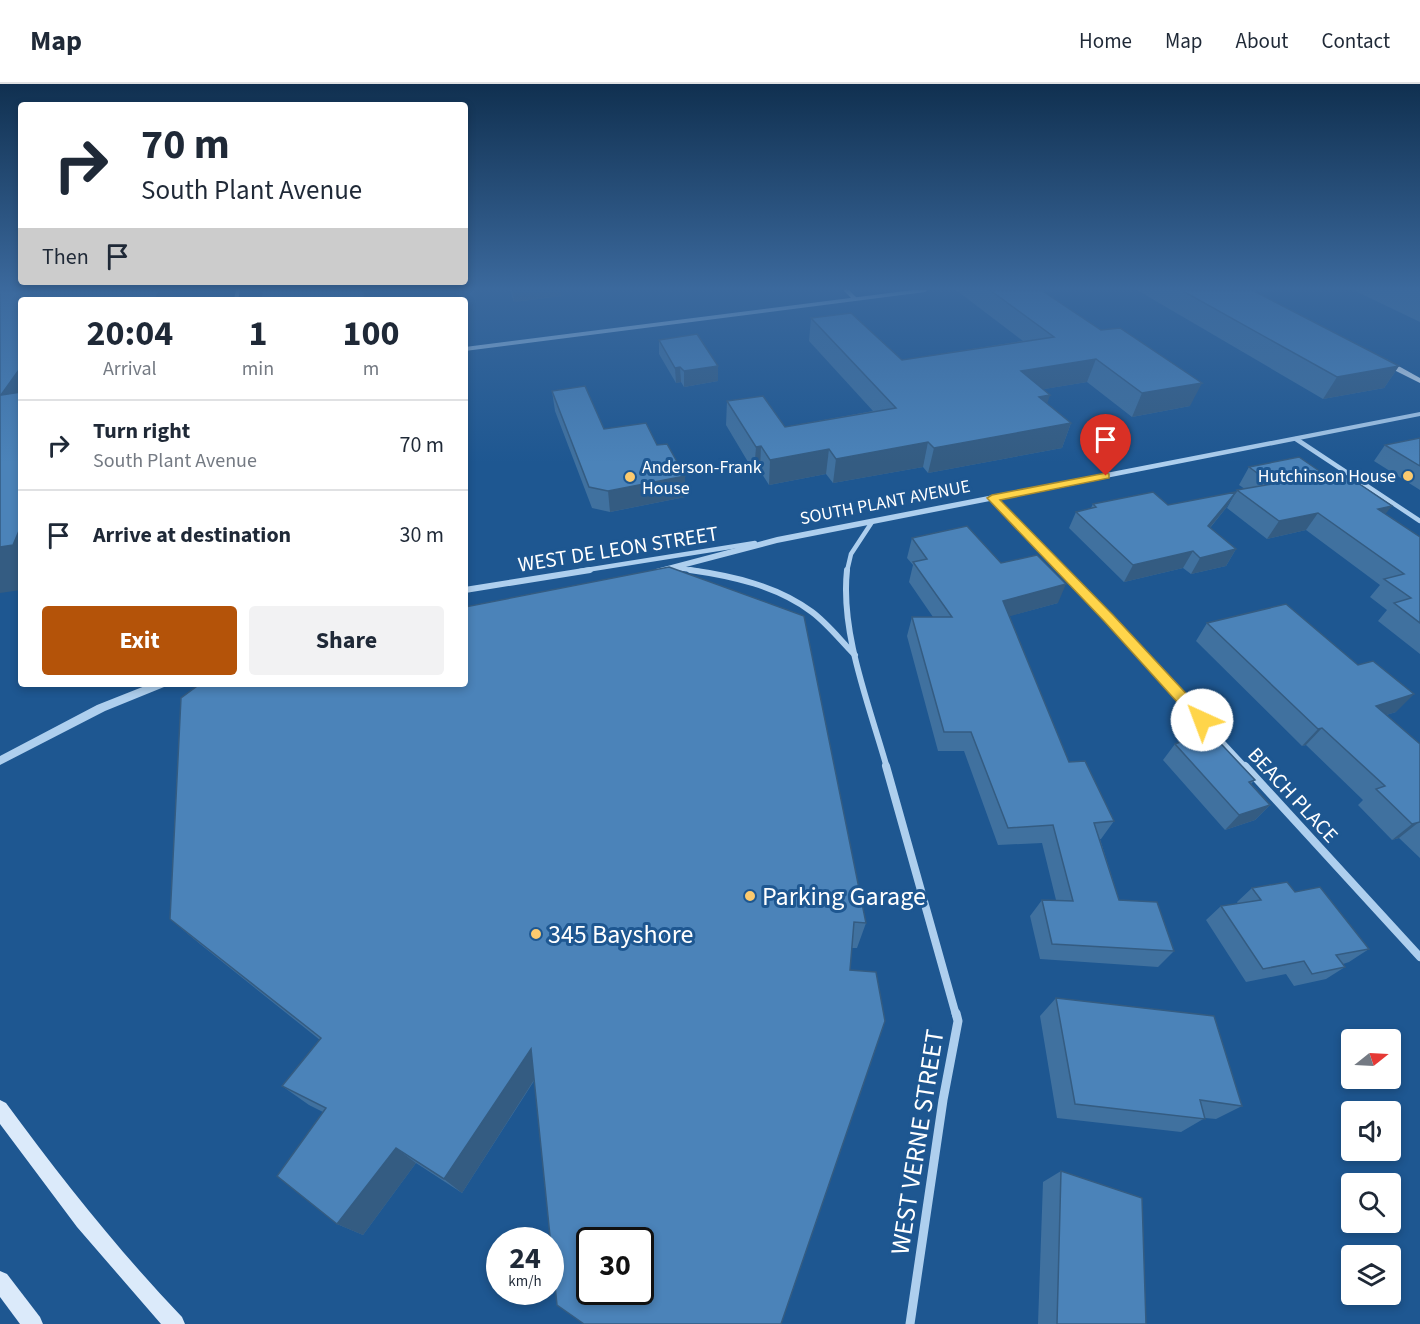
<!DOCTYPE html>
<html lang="en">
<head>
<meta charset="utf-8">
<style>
	:root { --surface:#fff; --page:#f2f2f3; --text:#1f2937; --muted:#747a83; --line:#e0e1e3; --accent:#b45309 }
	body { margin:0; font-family:"Source Sans 3",sans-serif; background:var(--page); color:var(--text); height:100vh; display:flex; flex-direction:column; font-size:22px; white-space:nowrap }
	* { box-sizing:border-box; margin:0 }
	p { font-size:20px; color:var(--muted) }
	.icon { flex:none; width:33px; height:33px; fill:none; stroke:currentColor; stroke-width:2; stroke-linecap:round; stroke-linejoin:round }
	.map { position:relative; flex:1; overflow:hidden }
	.panel { position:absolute; left:18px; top:213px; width:450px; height:390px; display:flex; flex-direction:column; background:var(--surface); border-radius:6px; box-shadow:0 3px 9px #0003 }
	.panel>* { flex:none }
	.hud { position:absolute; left:18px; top:18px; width:450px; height:183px; border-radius:6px; box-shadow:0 3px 9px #0003; background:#fff; color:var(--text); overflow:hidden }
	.needle { width:39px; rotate:72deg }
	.buttons { position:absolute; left:1341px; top:945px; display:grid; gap:12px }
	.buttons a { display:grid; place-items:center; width:60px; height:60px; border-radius:6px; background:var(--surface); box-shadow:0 3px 9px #0003; font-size:30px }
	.speed { position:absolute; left:486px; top:1143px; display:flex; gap:12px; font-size:30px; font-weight:700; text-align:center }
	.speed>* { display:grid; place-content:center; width:78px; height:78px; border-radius:50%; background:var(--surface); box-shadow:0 3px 9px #0003; line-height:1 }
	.speed small { font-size:15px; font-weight:400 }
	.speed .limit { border:3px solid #111; border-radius:9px; background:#fff; color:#111 }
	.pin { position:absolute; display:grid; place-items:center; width:51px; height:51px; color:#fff; margin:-62px -26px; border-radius:50% 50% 50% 0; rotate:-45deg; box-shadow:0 0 6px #0007 }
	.pin .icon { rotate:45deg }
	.me { position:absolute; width:66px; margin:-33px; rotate:317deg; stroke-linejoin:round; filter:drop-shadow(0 0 4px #0008) }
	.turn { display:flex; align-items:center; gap:21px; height:126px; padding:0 24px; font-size:27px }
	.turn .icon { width:78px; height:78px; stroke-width:2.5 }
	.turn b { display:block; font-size:42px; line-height:51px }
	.then { display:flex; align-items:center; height:57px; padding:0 24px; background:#0003; gap:12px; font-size:22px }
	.eta { display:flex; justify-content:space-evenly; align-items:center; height:102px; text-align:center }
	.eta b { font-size:36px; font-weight:700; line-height:42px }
	.primary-button { display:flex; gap:12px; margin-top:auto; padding:12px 24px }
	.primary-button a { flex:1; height:69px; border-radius:6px; background:var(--accent); color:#fff; font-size:24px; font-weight:700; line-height:69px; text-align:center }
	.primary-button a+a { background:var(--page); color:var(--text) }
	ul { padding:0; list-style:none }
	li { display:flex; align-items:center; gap:18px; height:90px; padding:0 24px; border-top:2px solid var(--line) }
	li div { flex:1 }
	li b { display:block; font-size:22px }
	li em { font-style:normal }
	header { display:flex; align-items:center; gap:36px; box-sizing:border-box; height:84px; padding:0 30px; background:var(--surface); border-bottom:2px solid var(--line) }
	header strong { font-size:28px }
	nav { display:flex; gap:33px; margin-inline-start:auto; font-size:21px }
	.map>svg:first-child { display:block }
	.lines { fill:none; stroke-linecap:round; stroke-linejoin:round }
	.minor-far4 { stroke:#aecfee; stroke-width:4 }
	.minor-far3 { stroke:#aecfee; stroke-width:4.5 }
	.minor-far2 { stroke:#aecfee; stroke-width:6 }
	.minor-far1 { stroke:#aecfee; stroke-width:8 }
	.minor { stroke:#aecfee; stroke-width:9 }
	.tertiary { fill:#aecfee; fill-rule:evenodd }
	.secondary { fill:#dbeafa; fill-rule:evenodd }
	.wall { fill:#40719f }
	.shaded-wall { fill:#345c82 }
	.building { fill:#4b83b9; stroke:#345c82; stroke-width:1.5; fill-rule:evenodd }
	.route { fill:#ffd54a; stroke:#a68a30; stroke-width:1.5 }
	.poi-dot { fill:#fcca6e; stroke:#1e5791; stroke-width:2 }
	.labels { text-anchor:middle; stroke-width:6; stroke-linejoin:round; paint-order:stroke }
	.far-poi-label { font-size:18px; fill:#fff; stroke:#1e5791; text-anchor:start }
	.far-street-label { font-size:18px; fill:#fff; stroke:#1e5791 }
	.street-label { font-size:21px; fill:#fff; stroke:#1e5791 }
	.near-poi-label { font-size:26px; fill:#fff; stroke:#1e5791; text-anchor:start }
	.near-street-label { font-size:26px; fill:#fff; stroke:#1e5791 }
</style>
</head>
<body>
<header>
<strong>Map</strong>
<nav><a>Home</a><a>Map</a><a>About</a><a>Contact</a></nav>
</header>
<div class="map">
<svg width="1420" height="1240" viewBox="0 0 1420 1240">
	<rect width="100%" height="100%" fill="#1e5791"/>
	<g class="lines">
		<g class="minor-far4">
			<path d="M846,206l9,9"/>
			<path d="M236,216l2,-10"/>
		</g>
		<g class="minor-far3">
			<path d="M1296,355l124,82"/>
			<path d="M992,414l71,73"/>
			<path d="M678,484l21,3"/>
			<path d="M580,487l175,-28"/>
			<path d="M847,487l4,-17 21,-32"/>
		</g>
		<g class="minor-far2">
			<path d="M690,486c43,6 87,16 122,42 16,12 29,29 43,43"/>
			<path d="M847,486c-7,64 23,137 40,198"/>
			<path d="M1062,486l184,198"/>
			<path d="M465,506l125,-20"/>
		</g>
		<g class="minor-far1">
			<path d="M886,682l70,249"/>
			<path d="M1245,682l175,191"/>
		</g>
		<path class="minor" d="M910,1240l33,-224 15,-79 -2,-8"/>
		<g class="tertiary">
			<path d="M913,206h15l-3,2 -460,59v-4z"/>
			<path d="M1420,328v4l-643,127 -118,31 -4,-3 1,-2 121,-32z"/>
			<path d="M150,600h15l-1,3 -59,24 -105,54v-9l97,-51z"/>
		</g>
		<g class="secondary">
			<path d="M1380,275h6l34,19v5l-40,-20z"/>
			<path d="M0,1016l6,3c55,75 112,147 176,214l3,7h-24l-84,-97 -77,-103z"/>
			<path d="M0,1187l7,3 33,43 3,7h-23l-20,-27z"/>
		</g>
	</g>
	<g class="wall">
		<path d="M510,206h51v6l-47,6z"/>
		<path d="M956,206h85l149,116 -58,11 -45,-35 -43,7 3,15 24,19 -9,25 -134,25 -5,-6 -90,16 -7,-9 -57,11 -9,-14 -6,1 -28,-47 1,-24 58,26 88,-16 -64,-70 2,-23 91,42 121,-19z"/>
		<path d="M1137,206h115l147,76 -15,22 -61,11z"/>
		<path d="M1353,206h67v32z"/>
		<path d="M659,256l59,26v15l-34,6 -3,-5 -5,1 -17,-29z"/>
		<path d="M552,307l52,38 53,16 28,52 -75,15 -18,-4 -37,-97z"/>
		<path d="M1420,354v52l-46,-29 11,-16z"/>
		<path d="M1249,383l85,14 86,56v117l-42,-33 9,-11 -17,-13 10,-12 -74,-55 -39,9 -40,-31 10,-18 8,-1 -6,-4z"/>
		<path d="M1236,408l-10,16 -16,20 26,21 -10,17 -35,8 -8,-6 -59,14 -55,-54 7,-16 15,-4 2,-4 75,1z"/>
		<path d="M912,454l89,25 57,40 -49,13 60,146 45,59 -13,18h-1l19,61 55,51 -16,16 -118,-8 -10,-43 12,-16h14l-14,-57 -44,2 -34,-94h-26l-31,-115 5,-19h21l-24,-35 4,-17 -6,-7z"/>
		<path d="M1207,539l189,89 -10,3 34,29v114l-21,-20 -7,2 -34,-35 5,-5 -57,-55 -4,1 -106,-105z"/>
		<path d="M181,614l685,225 -9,25h-5l-318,133 -72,112 -46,-30 -53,72 -26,-11 -14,-112 -14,-7 -27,-19 38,-46 -120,-96 -30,-25z"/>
		<path d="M1175,660l80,36 -4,4 19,21 -15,15 -30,10 -62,-70z"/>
		<path d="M1252,804l43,4 74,57 -20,13 -6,2 2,3 -19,12 -32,7 -8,-12 -40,8 -40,-62 15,-14 17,-2 -1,-2z"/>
		<path d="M1056,914l186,108 -26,13 -11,-1 -24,14 -124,-14 -17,-102z"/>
		<path d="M1061,1087l85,153h-108l5,-142z"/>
	</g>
	<g class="shaded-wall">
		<path d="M160,206h11l5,10h-21z"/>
		<path d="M364,206h4l1,10h-4z"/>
		<path d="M512,206h49v6l-47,6z"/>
		<path d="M1096,275l-9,23 -73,12 7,-23z"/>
		<path d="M718,282v15l-34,6v-16z"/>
		<path d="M1399,282l-15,22 -61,11 14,-22z"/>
		<path d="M21,283v55l-21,-11v-33z"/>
		<path d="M680,283l1,15 -5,1 -1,-15z"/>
		<path d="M1202,299l-12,23 -58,11 10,-24z"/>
		<path d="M1050,311l-8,24 -3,-22z"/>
		<path d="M1071,339l-9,25 -134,25 6,-25z"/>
		<path d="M928,358l-5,25 -90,16 3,-24z"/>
		<path d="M761,362l-1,25 -6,1 2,-25z"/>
		<path d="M829,365l-3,25 -57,11 1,-25z"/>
		<path d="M685,392v21l-75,15 -2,-21z"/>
		<path d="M1236,408l-10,16 -28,34 10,-16z"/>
		<path d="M1392,422l-14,17v-14z"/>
		<path d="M1318,429l-12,17 -39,9 12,-18z"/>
		<path d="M21,442v64l-21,3v-46z"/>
		<path d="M1236,465l-10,17 -35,8 9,-16z"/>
		<path d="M1193,467l-10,17 -59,14 9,-17z"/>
		<path d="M1066,500l-8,19 -62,17 7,-19z"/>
		<path d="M1414,610l-18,18 -37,11 17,-17z"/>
		<path d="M1322,644l-16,17 -4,1 16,-17z"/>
		<path d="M1270,721l-15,15 -30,10 14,-15z"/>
		<path d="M1419,738l-20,16 -7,2 20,-16z"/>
		<path d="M531,965l10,20 -79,124 -18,-14z"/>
		<path d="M396,1064l20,15 -53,72 -26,-11z"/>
	</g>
	<g class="building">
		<path d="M0,206h160l-5,10h-134v67l-20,28 20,-3v134l-8,19 -13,2z"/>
		<path d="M262,206h102l1,10h-104z"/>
		<path d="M990,206h51l60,40 19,-2 82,55 -60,10 -46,-34 -75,12 29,24 -11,2 32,26 -137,25 -6,-6 -92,17 -7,-10 -59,11 -9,-14 -5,1 -29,-46 36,-5 22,31 111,-19 -85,-90 40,-5 51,47 152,-23z"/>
		<path d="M1181,206h71l147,76 -62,11z"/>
		<path d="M697,250l21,32 -34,5 -4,-4 -5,1 -16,-28z"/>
		<path d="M585,302l19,43 42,-6 11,22 10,-1 18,32 -77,15 -19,-4 -37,-96z"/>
		<path d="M1420,354v28l-35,-21z"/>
		<path d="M1299,373l35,24 15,-4 43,29 -14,3 42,28v86l-26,-20 17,-5 -27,-19 20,-5 -86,-61 -39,8 -42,-31 35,-6 -23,-17z"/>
		<path d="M1153,408l15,13 68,-13 -28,34 28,23 -36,9 -7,-7 -60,14 -57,-53 20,-5 -3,-3z"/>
		<path d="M967,442l34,37 36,-8 29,29 -63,17 66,161 16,-1 29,60 -20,2 25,77 38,2 17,49 -122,-7 -10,-44 31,1 -20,-76 -45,3 -37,-96h-27l-32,-115h40l-39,-55 14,-3 -15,-21z"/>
		<path d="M669,483l135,49 62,307 -12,-1 -4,48 26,2 9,49 -104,303h-197l-27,-19 -26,-256 -87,130 -48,-31 -59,76 -60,-48 49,-68 -44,-22 39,-48 -151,-119 11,-221 19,-14h265v-77zM590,1156h50v52h-50z"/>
		<path d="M1286,520l72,61 15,-4 41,33 -38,12 44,38v78l-8,2 -36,-35 9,-3 -63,-58 -4,1 -111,-106z"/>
		<path d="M1209,647l46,49 -6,2 21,23 -31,10 -64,-71z"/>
		<path d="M1287,798l8,10 25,-5 49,62 -33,6 9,12 -33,7 -8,-13 -41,8 -42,-63 40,-6 -9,-12z"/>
		<path d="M1056,914l158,18 28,90 -42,-6 5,19 -130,-15z"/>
		<path d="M1061,1087l81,27 4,126h-89z"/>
	</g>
	<linearGradient id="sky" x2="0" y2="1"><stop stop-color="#103050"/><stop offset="0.54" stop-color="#3b699d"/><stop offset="1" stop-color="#3b699d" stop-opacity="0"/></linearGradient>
	<rect width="1420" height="379" fill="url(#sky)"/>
	<path class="route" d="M1106,389l3,1v4l-109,22 113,115 94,101 2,4 -2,4h-10l-93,-103 -117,-123 5,-3z"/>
	<g class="poi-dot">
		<circle cx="1408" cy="392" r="6"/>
		<circle cx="630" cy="393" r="6"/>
		<circle cx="750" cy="812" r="6"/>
		<circle cx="536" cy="850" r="6"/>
	</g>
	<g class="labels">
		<g class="far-poi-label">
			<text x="642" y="389">Anderson-Frank<tspan x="642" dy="21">House</tspan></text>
			<text x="1396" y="398" text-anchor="end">Hutchinson House</text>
		</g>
		<g class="far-street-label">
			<text transform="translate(885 418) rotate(-11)" y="6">SOUTH PLANT AVENUE</text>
		</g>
		<g class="street-label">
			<text transform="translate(618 465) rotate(-9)" y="7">WEST DE LEON STREET</text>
			<text transform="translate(1293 711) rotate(47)" y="7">BEACH PLACE</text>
		</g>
		<g class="near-poi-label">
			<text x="762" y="821">Parking Garage</text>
			<text x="548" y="859">345 Bayshore</text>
		</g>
		<g class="near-street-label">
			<text transform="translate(917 1058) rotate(-81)" y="9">WEST VERNE STREET</text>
		</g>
	</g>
</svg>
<div class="buttons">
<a><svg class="needle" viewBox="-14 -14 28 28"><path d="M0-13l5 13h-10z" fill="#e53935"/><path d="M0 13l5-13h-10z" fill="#747a83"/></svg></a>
<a><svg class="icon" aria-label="sound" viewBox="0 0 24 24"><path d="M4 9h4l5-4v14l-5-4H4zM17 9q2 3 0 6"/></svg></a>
<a><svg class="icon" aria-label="search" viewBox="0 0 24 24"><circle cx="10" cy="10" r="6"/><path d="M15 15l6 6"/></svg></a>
<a><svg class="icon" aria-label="layers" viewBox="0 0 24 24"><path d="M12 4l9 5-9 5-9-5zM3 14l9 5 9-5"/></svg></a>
</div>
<div class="speed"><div>24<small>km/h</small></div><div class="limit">30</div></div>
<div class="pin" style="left:1106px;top:392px;background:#d93025"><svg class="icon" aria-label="arrive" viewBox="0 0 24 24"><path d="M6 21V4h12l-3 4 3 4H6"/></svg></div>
<svg class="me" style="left:1202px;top:636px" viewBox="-20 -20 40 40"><circle r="19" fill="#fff"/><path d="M0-13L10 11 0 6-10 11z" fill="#ffd54a"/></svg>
<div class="hud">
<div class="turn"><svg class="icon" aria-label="right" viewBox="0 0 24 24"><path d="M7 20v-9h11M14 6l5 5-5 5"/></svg><div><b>70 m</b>South Plant Avenue</div></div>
<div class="then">Then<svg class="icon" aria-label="arrive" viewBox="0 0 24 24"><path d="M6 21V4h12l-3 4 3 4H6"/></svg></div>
</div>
<section class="panel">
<div class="eta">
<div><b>20:04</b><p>Arrival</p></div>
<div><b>1</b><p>min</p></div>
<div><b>100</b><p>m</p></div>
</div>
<ul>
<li><svg class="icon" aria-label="right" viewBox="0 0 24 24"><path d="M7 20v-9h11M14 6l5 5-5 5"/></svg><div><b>Turn right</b><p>South Plant Avenue</p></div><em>70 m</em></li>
<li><svg class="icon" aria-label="arrive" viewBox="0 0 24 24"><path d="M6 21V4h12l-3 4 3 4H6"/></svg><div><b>Arrive at destination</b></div><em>30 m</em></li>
</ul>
<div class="primary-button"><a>Exit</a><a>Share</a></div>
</section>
</div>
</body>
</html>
